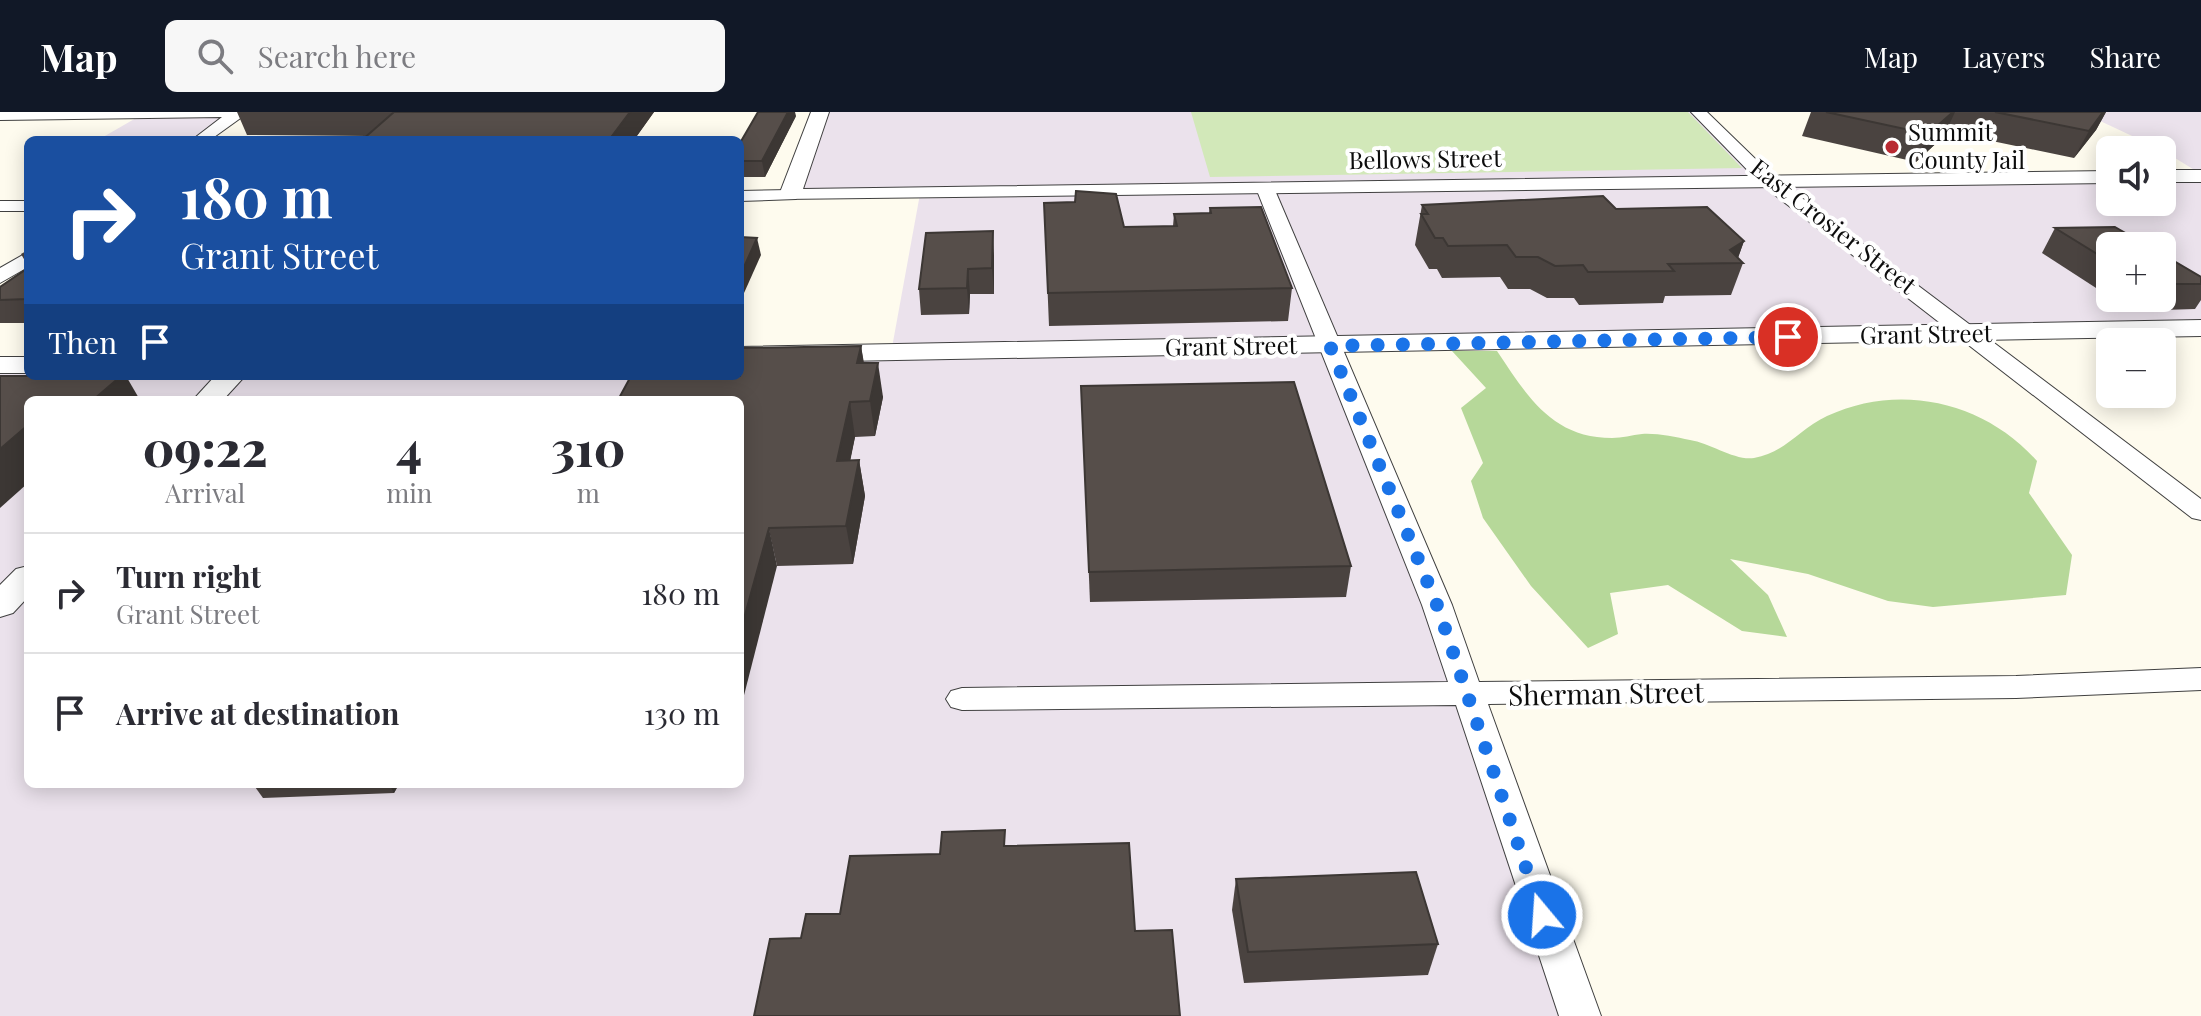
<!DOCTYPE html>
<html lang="en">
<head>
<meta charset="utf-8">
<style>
	:root { --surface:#fff; --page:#f7f7f7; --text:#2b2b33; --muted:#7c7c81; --line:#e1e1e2; --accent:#111827 }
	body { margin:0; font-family:"Playfair Display",serif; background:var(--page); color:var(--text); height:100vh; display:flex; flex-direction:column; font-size:30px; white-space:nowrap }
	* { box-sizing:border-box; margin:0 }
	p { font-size:26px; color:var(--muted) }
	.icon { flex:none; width:44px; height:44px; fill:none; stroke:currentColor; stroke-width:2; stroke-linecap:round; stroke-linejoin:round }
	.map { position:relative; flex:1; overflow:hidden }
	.details { position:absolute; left:24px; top:284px; width:720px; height:392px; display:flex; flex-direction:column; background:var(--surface); border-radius:12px; box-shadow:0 4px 20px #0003 }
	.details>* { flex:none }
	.guide { position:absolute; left:24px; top:24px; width:720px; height:244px; border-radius:12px; box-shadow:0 4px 20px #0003; background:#1a4fa0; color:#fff; overflow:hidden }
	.controls { position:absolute; left:2096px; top:24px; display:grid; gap:16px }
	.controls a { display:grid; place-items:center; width:80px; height:80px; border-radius:12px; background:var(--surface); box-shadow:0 4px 20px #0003; font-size:40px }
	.pin { position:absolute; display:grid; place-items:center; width:68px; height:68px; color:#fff; margin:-34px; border:4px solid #fff; border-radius:50%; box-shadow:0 2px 8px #0007 }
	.me { position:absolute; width:88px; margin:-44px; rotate:342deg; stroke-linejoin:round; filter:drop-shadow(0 0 6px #0008) }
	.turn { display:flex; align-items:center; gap:28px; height:168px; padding:0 24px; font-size:36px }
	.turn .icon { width:104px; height:104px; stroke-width:2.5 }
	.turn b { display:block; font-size:56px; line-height:68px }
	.then { display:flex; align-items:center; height:76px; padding:0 24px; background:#0003; gap:16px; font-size:30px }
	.eta { display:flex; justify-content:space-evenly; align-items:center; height:136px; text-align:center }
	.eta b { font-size:48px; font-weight:800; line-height:56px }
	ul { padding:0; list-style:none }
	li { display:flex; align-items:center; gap:24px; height:120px; padding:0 24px; border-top:2px solid var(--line) }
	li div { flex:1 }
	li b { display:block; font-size:30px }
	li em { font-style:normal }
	header { display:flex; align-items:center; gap:48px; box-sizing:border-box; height:112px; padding:0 40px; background:var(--accent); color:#fff }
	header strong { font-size:38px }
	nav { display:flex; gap:44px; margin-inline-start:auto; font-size:28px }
	.search { width:560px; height:72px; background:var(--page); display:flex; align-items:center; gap:20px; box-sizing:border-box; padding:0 28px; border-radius:12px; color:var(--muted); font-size:30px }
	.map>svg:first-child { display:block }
	.industrial { fill:#ebe2ec; fill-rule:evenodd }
	.green { fill:#d2e8b9 }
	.forest { fill:#b6d899 }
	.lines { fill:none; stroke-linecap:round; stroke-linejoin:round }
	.minor-casing { stroke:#404040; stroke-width:2 }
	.tertiary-casing { stroke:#404040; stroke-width:2 }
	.minor { fill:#fff; fill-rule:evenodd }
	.tertiary { fill:#fff; fill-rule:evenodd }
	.wall { fill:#4a4340 }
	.shaded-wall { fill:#3c3734 }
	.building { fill:#564e4a; stroke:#3c3734; stroke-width:2 }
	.route { stroke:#1a73e8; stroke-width:14; stroke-dasharray:0 25.2 }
	.poi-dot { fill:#b92a32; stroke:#fff; stroke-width:3 }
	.labels { text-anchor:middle; stroke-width:8; stroke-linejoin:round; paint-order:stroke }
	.far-poi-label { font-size:24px; fill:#0d0d0d; stroke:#fff; text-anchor:start }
	.far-street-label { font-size:24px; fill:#0d0d0d; stroke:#fff }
	.street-label { font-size:28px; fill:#0d0d0d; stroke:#fff }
</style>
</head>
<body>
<header>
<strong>Map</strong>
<div class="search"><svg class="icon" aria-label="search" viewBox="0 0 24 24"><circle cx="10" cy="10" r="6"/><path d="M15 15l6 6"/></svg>Search here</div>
<nav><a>Map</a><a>Layers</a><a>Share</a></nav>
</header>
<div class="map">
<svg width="2201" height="904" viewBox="0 0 2201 904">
	<rect width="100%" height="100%" fill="#fefbee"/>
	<g class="industrial">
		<path d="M820,0h878l38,38 235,184 -640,12 249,670h-1580v-651h28v11h712l151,-23 29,-159 -130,1zM28,288h712v384h-712z"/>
		<path d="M2081,0h120v62l-39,-24z"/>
		<path d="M239,1l-39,27h-102l45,-26z"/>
		<path d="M2162,64h39v151l-228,5 -198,-149 335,-6v25h52zM2110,134h52v52h-52z"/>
	</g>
	<path class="green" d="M1191,0h497l54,56 -532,9z"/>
	<path class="forest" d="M1452,239h45c30,45 55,87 115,87 10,0 20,-3 30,-4 15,-1 33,3 48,6 20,3 45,21 64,18 31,-5 45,-29 73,-42 73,-34 158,-14 210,45l-8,32 43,62 -6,40 -133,12 -45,-6 -80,-27 -78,-15 38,36 19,42 -45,-6 -74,-46 -58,8 8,41 -30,14 -57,-62 -48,-68 -12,-37 12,-18 -22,-55 25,-20z"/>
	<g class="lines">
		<g class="minor-casing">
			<g id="minor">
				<path d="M0,0h334l-7,4 -85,1 -32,23h-18l30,-23 -222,3z"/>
				<path d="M1691,0h16l67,65 427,322v21l-9,-2 -430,-333z"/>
				<path d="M1265,71l9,5 178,417 27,77 537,-6 185,-8v22l-185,8 -528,6 113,312h-42l-103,-311 -494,5 -11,-3 -5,-8 5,-8 11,-3 486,-6 -26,-77 -166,-417z"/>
				<path d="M790,78l9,5 -3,4 -56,2v-10z"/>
				<rect x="0" y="89" width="28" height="10"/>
				<path d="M28,140v15l-28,16v-15z"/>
			</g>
		</g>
		<g class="tertiary-casing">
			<g id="tertiary">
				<path d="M811,0h18l-26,77 1307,-18v12l-1327,16 -4,-4z"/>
				<rect x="2162" y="58" width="39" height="12"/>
				<path d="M2201,208v16l-1461,27v-16z"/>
				<rect x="0" y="245" width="28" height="16"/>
				<path d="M215,264h30l-22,24h-30z"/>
				<path d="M28,454v31l-15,16 -13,4v-32l16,-16z"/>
			</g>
		</g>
		<use href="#minor" class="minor"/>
		<use href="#tertiary" class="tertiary"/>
	</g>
	<g class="wall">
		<path d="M237,0h417l-20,28 -267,-4 -120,-1z"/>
		<path d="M1811,0h295l-10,18 -22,28 -106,-22h-24l-28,26 -114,-26z"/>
		<path d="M796,4l-31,61h-25v-34z"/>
		<path d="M1044,91l80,24 49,-1 1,-12 35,-1 1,-5 82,80 -4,33 -239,5z"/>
		<path d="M1422,93l194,4 128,32 -6,17 5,5 -12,32 -66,1 -2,7 -84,2 -5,-7h-27l-17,-9h-22l-8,-12 -58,1 -5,-9h-8l-14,-24z"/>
		<path d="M2055,116l55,18v51l-68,-44z"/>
		<path d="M28,138v16l-7,-12z"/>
		<path d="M2162,142l39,23v23l-6,9 -64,2 -20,-13h51z"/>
		<path d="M994,143v39h-24l-1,20 -48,1 -2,-26z"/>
		<path d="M28,156v55h-28v-36z"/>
		<path d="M861,234l3,17 19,34 -8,39 -20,1 -5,23h9l6,36 -12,68 -76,2 -37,-166z"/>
		<path d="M1081,274l270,180 -5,31 -256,5z"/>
		<path d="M253,672h146l-5,9 -131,5z"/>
		<path d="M1236,767l202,65 -10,31 -184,8 -12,-73z"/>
	</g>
	<g class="shaded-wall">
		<path d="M630,0h24l-20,28h-25z"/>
		<path d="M788,0h7l1,4 -31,61 -3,-16z"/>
		<path d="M1953,0h2l-11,24 -28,26 12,-28z"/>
		<path d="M2103,0h3l-10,18 -22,28 15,-27z"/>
		<path d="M993,119l1,24v39l-2,-26z"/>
		<path d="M757,126l4,17 -21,47v-26z"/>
		<path d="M1744,129l-8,22 -6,-13z"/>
		<path d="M968,157l2,25 -1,20 -2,-26z"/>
		<path d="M861,234l5,34 -9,-17z"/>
		<path d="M878,251l5,34 -8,39 -5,-35z"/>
		<path d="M121,264h5l14,24h-47z"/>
		<path d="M850,290l5,35 -12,60 -6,-36z"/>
		<path d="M28,313v58l-28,25v-59z"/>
		<path d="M859,348l6,36 -12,68 -7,-38z"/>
		<path d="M769,416l8,38 -37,145v-78z"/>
		<path d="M389,672h10l-5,9z"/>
	</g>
	<g class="building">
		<path d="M394,0h236l-21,28h-247z"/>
		<path d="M758,0h30l-26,49h-22v-18z"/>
		<path d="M1826,0h127l-25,22z"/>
		<path d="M1995,0h108l-14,19z"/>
		<path d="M1076,79l40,3 8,33 53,-1 -3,-12 37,-1 -1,-5 51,-1 31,81 -244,5 -4,-90 31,-1z"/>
		<path d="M1603,84l13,13 91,-2 37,34 -14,9 13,13 -75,1 6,7 -86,1 -5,-7 -28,1 -17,-9h-22l-9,-12 -59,1 -5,-8h-8l-14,-24h7l-6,-9z"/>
		<path d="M2115,115l33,19h-38v16l-55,-34z"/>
		<path d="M993,119l-1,37 -24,1 -1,19 -48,1 7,-56z"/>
		<path d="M740,125l17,1 -17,38z"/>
		<path d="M2162,142l39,23v7h-39z"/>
		<path d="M28,156v31l-28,1v-13z"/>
		<path d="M861,234l-4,17h21l-8,38 -20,1 -13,59 22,-1 -13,66 -77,2 -29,105v-233h-122l13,-24h109v-28z"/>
		<path d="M0,264h121l-28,24h-65v25l-28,24z"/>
		<path d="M1294,270l57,184 -262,6 -8,-186z"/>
		<path d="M1005,718l-1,16 125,-3 6,88 37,-1 8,86h-426l16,-77 31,-1 5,-24h34l10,-58 90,-2 2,-22z"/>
		<path d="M1416,760l22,72 -190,8 -12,-73z"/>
	</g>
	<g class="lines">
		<path class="route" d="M1542,803l-105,-310 -107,-259 458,-9"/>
	</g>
	<circle class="poi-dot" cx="1892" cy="35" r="8"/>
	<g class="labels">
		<g class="far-poi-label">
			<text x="1908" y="29">Summit<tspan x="1908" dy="28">County Jail</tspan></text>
		</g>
		<g class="far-street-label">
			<text transform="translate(1425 48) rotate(-1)" y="8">Bellows Street</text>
			<text transform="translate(1833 115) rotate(38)" y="8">East Crosier Street</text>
			<text transform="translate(1926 223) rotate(-1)" y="8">Grant Street</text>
			<text transform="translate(1231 235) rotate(-1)" y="8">Grant Street</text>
		</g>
		<g class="street-label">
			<text transform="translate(1606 582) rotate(-1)" y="10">Sherman Street</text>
		</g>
	</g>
</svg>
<div class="controls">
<a><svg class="icon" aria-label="sound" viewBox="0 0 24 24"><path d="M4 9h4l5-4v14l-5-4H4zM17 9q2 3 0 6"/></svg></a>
<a>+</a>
<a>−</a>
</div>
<div class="pin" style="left:1788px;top:225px;background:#d93025"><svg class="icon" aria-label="arrive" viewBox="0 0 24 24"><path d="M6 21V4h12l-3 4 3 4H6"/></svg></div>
<svg class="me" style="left:1542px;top:803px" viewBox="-20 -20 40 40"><circle r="17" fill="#1a73e8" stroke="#fff" stroke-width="3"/><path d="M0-11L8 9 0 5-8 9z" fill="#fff"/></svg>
<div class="guide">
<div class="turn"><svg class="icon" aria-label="right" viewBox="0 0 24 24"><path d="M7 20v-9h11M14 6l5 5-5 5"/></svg><div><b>180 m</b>Grant Street</div></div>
<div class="then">Then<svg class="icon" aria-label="arrive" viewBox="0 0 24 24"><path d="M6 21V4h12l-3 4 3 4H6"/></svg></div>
</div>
<section class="details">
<div class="eta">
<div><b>09:22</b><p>Arrival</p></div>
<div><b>4</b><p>min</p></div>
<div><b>310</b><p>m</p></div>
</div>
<ul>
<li><svg class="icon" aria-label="right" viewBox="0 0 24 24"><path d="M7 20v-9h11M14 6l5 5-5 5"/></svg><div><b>Turn right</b><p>Grant Street</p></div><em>180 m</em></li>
<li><svg class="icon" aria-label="arrive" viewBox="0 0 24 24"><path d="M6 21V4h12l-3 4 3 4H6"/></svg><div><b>Arrive at destination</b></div><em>130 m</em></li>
</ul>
</section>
</div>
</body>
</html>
